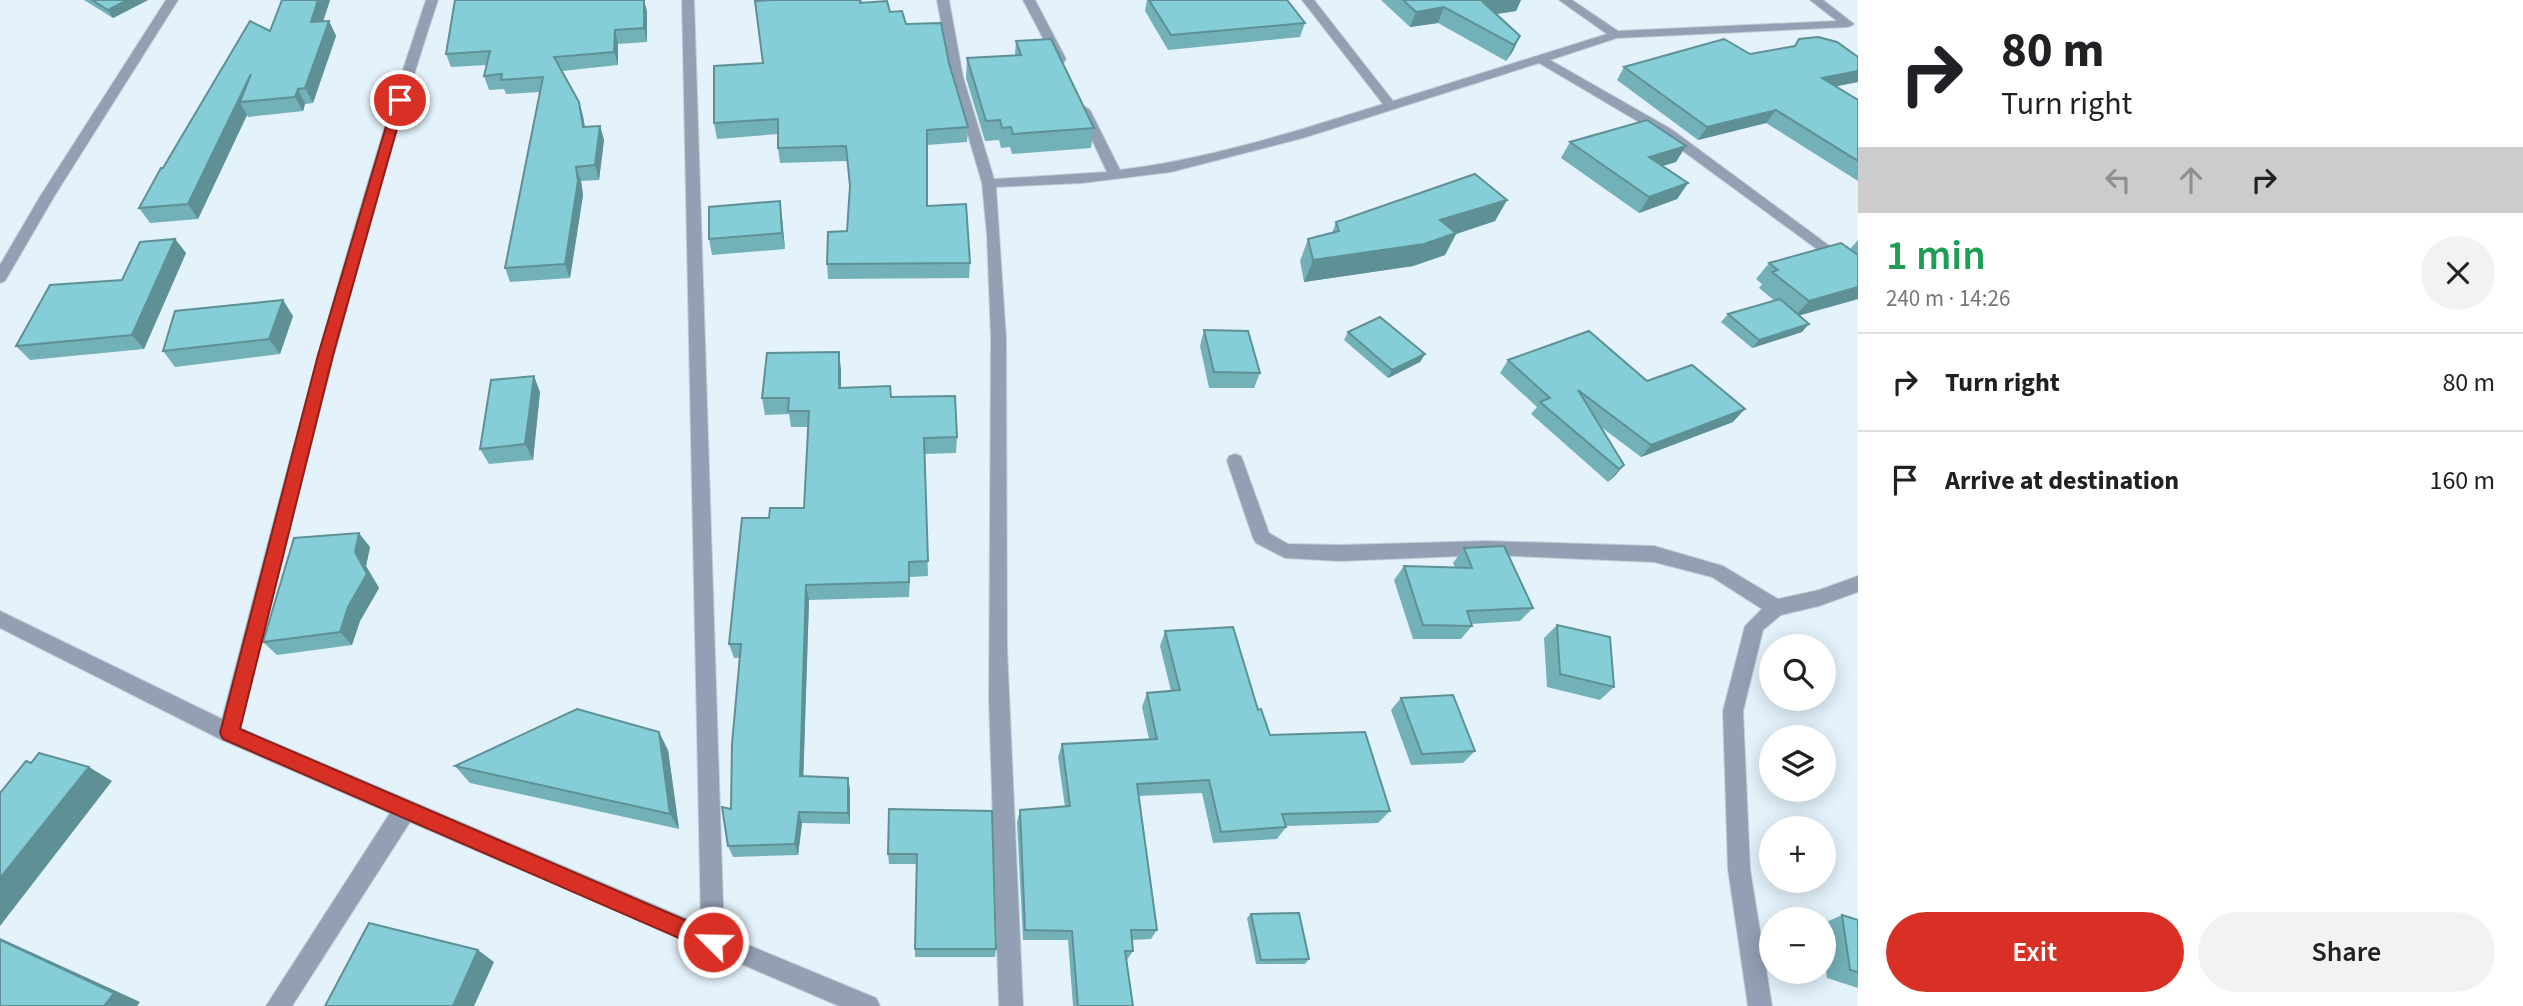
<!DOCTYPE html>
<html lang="en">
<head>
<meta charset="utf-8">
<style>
	:root { --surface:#fff; --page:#f2f2f2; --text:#202124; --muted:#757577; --line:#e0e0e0; --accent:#d93025 }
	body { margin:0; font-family:"Source Sans 3",sans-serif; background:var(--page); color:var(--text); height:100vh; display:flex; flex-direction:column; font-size:26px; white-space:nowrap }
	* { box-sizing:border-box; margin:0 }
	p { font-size:23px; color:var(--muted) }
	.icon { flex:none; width:38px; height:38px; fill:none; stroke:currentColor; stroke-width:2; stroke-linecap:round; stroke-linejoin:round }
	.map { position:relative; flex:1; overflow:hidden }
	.sheet { display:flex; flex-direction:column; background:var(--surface); width:665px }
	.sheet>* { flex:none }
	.hud { background:#fff; color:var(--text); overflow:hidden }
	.fabs { position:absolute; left:1759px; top:634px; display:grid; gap:14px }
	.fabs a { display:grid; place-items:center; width:77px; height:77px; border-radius:50%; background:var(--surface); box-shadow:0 4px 18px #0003; font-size:35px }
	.pin { position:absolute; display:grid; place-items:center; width:60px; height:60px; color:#fff; margin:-30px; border:4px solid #fff; border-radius:50%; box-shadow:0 2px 7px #0007 }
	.me { position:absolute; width:77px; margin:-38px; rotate:293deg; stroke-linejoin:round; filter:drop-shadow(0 0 5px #0008) }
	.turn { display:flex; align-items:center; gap:24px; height:147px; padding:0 28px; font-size:32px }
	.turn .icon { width:91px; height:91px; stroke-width:2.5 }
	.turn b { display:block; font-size:49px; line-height:60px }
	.lanes { display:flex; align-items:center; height:66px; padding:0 28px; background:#0003; justify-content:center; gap:35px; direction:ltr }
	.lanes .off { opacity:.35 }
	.round { display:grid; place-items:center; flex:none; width:74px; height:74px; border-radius:37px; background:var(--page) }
	.headline { display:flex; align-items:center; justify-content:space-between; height:119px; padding:0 28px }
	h1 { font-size:42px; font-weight:600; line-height:52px; color:#1e9e55 }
	.cta { display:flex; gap:14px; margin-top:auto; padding:14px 28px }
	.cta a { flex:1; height:80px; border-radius:42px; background:var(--accent); color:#fff; font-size:28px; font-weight:600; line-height:80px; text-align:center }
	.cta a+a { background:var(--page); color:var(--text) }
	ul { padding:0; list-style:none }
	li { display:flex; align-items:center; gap:21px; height:98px; padding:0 28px; border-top:2px solid var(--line) }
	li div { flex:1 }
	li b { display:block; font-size:26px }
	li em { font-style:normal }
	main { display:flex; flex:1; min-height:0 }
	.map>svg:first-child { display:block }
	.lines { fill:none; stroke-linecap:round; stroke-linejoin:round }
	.street-casing { stroke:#c0cfd8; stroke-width:2 }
	.street { fill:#93a0b4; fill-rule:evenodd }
	.wall { fill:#73b1b9 }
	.shaded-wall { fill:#5e9096 }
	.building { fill:#86ced7; stroke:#5e9096; stroke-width:2 }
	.route { fill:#d93025; stroke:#8d1f18; stroke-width:2 }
</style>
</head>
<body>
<main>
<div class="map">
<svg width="1858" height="1006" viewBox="0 0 1858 1006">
	<rect width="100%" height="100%" fill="#e3f2fb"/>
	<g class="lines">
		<g class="street-casing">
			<g id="street">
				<path d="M166,0h12l-123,195 -50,86 -5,2v-18l41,-70z"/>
				<path d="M426,0h12c-79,239 -137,484 -198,728l461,197 -19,-925h12l30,935 152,63 4,8h-41l-429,-184 -118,184h-26l124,-193 -168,-73 -222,-112v-17l222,108c63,-241 124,-483 204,-719z"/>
				<path d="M937,0h12l14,77 31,102 113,-7 -29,-62 6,-4 6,4 30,60c90,-11 177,-39 263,-66l-81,-104h12l79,101 214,-67 -48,-34h13l46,31 219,-10 -27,-21h13l31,24 -6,3 -231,11 -67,22 121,69 187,138v12l-197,-144 -122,-72 -236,75 -132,34 -89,11 -86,4 10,151 1,310 16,358h-24l-10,-306 2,-362 -4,-103 -5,-52 -31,-106z"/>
				<path d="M1023,0h12l31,59 -2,3 -10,-3z"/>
				<path d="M1235,454l6,2 2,5 26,72 19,11 52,1 148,-4 166,5 69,20 55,33 41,-9 39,-14v16l-39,14 -38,9 -18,15 -20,81 7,158 22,137h-24l-20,-137 -5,-158 22,-85 17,-17 -50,-32 -58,-15 -166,-7 -148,6 -55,-3 -29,-15 -3,-5 -26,-77 2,-5z"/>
			</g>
		</g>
		<use href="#street" class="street"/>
	</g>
	<g class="wall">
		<path d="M84,0h64l-35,18z"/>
		<path d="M282,0h48l-7,21h6l7,15 -23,67 -8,1 -2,7 -55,6 -1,-2 -49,104 -48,4 -11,-15 24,-40 107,-137z"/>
		<path d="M862,0v3l28,9 16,12 43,39 19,64 -1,15 -40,3v61l43,57 -1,15 -141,1 -1,-15 20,-33 3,-42 -3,-28 -67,2 -2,-15v-14l-61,5 -3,-16 49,-60z"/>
		<path d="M1147,0h140l18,23 -5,14 -132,13 -23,-39z"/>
		<path d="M1381,0h140l-5,11 -20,3 24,22 -7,15 -7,10 -68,-38 -28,4z"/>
		<path d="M647,11v31l-29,2v21l-56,6 17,31 4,14 2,11 15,-1 4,14 -5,40 -18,1 2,14 -13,83 -60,4 -5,-14 35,-176 -34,2 -2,-5 -15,1 -5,-14 3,-11 -36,2 -5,-13z"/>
		<path d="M1799,39l59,18v25l-22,4 22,14v81l-92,-58 -68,17 -81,-60 7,-13 126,-13 44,-8z"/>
		<path d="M1016,41l78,87 -3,20 -79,6 -2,-7 -9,1 -2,-8 -14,1 -19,-63 1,-20 48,-3z"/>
		<path d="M1570,142l106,20 -14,4 26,17 -11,16 -38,14 -78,-55z"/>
		<path d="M1507,200l-12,21 -39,13 -11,21 -32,11 -109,16 -4,-21 8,-22 24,-6 4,-11z"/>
		<path d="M780,201l5,48 -73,6 -3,-16z"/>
		<path d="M175,239l11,14 -42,96 -114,11 -14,-14 106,-66z"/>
		<path d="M1858,240v59l-59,16 3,17 -50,16 -31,-26 7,-8 47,-13 -16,-13 3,-4 -6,-5 13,-16 81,-14z"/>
		<path d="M293,316l-13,38 -105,13 -12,-16z"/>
		<path d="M1204,330l56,43 -6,15h-45l-9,-42z"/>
		<path d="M1348,332l77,22 -5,8 -32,16 -44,-38z"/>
		<path d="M839,352l2,36 50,9 66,40 -1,16 -31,1 3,122 -18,1 -1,20 -100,3 -6,176 45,2 2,12v34l-48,-1 -4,32 -65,2 -5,-11 3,-37 8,-151h-5l-5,-14 40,-126 35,-10 4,-81h-17l-2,-13 -24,1 -3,-17z"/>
		<path d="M1508,360l139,21 86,41 -92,35 -40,-30 23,38 -16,17 -77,-68 6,-7 -37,-34z"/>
		<path d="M540,392l-7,68 -44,4 -9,-15z"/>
		<path d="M370,547l-4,19 13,22 -19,33 -8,24 -75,10 -14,-13z"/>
		<path d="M1464,548l69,60 -13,13 -49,3 1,2 -11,13h-48l-19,-59 10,-14 51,1 -2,-4z"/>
		<path d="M1557,625l57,62 -14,13 -53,-13 -3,-49z"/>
		<path d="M1165,631l93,79 12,25 120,76 -12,12 -92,3v1l-9,12 -64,4 -11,-50 -63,3 18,134 -6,9 -19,1 1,11 -6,9h-1l7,46h-60l-5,-66h-45l-6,-118 3,-12 45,-3 -7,-50 4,-13 87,-5 -7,-32 5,-14 24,-2 -11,-45z"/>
		<path d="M1401,698l74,53 -12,12 -52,2 -20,-55z"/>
		<path d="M668,750l11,79 -209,-46 -15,-17z"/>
		<path d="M889,809l107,140 -1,8h-80l2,-93h-28l-1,-10z"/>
		<path d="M1251,914l58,45 -4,5h-49l-9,-46z"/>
		<path d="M1842,915l16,5v68l-31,-10 -3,-25v-30z"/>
	</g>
	<g class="shaded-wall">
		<path d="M127,0h21l-35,18 -5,-8z"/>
		<path d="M318,0h12l-12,37 -7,-15z"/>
		<path d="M644,0l3,11v31l-3,-14z"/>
		<path d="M1494,0h27l-5,11 -39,6 6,-15z"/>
		<path d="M1444,7l-6,16 -28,4 6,-15z"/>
		<path d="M329,21l7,15 -23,67 -8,-15z"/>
		<path d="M615,30l3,14v21l-4,-13z"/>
		<path d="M1520,36l-7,15 -7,10 8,-16z"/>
		<path d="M1858,71v11l-46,9 10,-13z"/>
		<path d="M251,74l-11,28 7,13 -49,104 -10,-15z"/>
		<path d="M298,89l7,15 -2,7 -8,-14z"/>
		<path d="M579,102l4,14 4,26 -4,-15z"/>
		<path d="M1776,110l-10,13 -68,17 9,-13z"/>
		<path d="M600,126l4,14 -5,40 -4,-15z"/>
		<path d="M1686,146l-10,16 -37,11 10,-16z"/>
		<path d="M576,167l5,14 2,14 -13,83 -5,-14z"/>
		<path d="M1688,183l-11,16 -38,14 10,-16z"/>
		<path d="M1507,200l-12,21 -39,13 -11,21 -32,11 -109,16 9,-22z"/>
		<path d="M780,201l2,16 3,32 -3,-16z"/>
		<path d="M175,239l11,14 -42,96 -12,-14z"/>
		<path d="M1858,287v12l-64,18 15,-16z"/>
		<path d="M283,300l10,16 -13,38 -11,-15z"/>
		<path d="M1809,324l-7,8 -50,16 7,-8z"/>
		<path d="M839,352l2,17v35l-2,-16z"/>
		<path d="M1425,354l-5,8 -32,16 4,-8z"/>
		<path d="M534,376l6,16 -7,68 -8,-16z"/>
		<path d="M1745,409l-12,13 -92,35 10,-12z"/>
		<path d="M1624,465l-10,12 -6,5 11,-13z"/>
		<path d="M359,533l11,14 -4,19 13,22 -19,33 -8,24 -12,-13z"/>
		<path d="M806,585l3,15 -6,188 -3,-12z"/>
		<path d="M659,732l9,18 11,79 -9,-15z"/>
		<path d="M89,767l23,14 -112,145v-48z"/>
		<path d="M848,778l2,12v34l-2,-11z"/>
		<path d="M799,812l3,11 -4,32 -3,-11z"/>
		<path d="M0,938l140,64 -3,4h-33l-104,-66z"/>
		<path d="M478,950l16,12 -20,44h-21z"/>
	</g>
	<g class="building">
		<path d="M92,0h35l-19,10z"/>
		<path d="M282,0h36l-7,22 18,-1 -24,67 -7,1 -3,8 -55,5 11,-28 -63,130 -49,4 22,-40h2l87,-147 20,10z"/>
		<path d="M455,0h189v28l-29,2 -1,22 -60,5 25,45 4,25 17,-1 -5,39 -19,2 2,14 -13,83 -60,4 38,-191 -42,3 1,-6 -18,2 6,-25 -44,3z"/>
		<path d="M773,0h87v3l27,-2 3,11 12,-1 4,13 35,-1 8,40 19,64 -41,3v76l39,-2 4,59 -143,1 1,-32 19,-1 3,-45 -4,-40 -68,2v-29l-64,4v-57l49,-3 -8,-62z"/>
		<path d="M1149,0h138l18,23 -134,12z"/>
		<path d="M1403,0h91l-11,2 37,34 -6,9 -70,-38 -28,5z"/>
		<path d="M1818,37l19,5 21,15v14l-36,7 36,22v61l-82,-51 -69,17 -83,-60 100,-28 26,15 45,-8 4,-7z"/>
		<path d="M1051,39l43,89 -81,6 -2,-7 -9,1 -2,-8 -14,1 -19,-63 54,-3 -5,-14z"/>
		<path d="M1647,120l39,26 -37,11 39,26 -39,14 -79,-55z"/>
		<path d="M1475,174l32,26 -67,20 16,13 -32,11 -111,16 -5,-21 31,-8 -3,-9z"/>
		<path d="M780,201l2,32 -73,6v-32z"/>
		<path d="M175,239l-43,96 -116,11 34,-61 72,-5 18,-38z"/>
		<path d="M1841,243l17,12v32l-49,14 -37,-29 6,-2 -9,-7z"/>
		<path d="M1780,299l29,25 -50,16 -31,-26z"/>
		<path d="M283,300l-14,39 -106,12 12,-40z"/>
		<path d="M1380,317l45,37 -33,16 -44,-38z"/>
		<path d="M1204,330l44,1 12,42 -46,-1z"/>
		<path d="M1589,331l58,50 45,-16 53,44 -94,36 -73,-55 46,75 -5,4 -79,-67 10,-4 -42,-38z"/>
		<path d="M839,352v36l51,-2 1,11 64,-1 2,41 -33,1 4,123 -19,1v20l-103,3 -6,191 48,2v35l-49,-1 -4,32 -67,2 -6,-39 9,2 1,-65 9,-100h-12l13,-126h27l1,-10h34l5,-97h-21l1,-13h-27l5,-45z"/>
		<path d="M534,376l-9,68 -45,5 11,-69z"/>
		<path d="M359,533l-4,19 12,22 -19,33 -8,25 -77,10 31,-104z"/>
		<path d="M1504,546l29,62 -66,3 5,15 -49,-1 -19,-59 68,2 -8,-20z"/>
		<path d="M1557,625l53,12 4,50 -54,-13z"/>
		<path d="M1233,627l25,83 3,-1 9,26 95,-3 25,79 -108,3 4,13 -65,5 -12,-52 -72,4 20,146h-26l2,21h-8l8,55h-55l-6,-75 -47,-1 -5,-120 50,-4 -8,-62 95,-5 -10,-46 33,-3 -15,-59z"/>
		<path d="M1453,695l22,56 -53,3 -21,-56z"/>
		<path d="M577,709l82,23 11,82 -215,-48z"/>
		<path d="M39,753l50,14 -89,111v-85l26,-32 5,2z"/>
		<path d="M889,809l103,2 4,138h-81l2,-95h-29z"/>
		<path d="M1299,913l10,46 -48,1 -10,-46z"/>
		<path d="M1842,915l16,5v52l-8,-2z"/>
		<path d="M369,923l109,27 -25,56h-128z"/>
		<path d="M0,940l114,53 -10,13h-104z"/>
	</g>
	<path class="route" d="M400,96l5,4 -72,255 -93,374 480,206 3,7 -3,7 -7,4 -490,-214 -3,-6 98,-378 76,-255z"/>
</svg>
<div class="fabs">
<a><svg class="icon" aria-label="search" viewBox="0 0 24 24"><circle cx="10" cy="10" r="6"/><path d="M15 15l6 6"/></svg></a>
<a><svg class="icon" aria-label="layers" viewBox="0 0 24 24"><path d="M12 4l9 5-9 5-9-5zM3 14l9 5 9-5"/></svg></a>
<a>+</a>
<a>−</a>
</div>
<div class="pin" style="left:400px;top:100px;background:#d93025"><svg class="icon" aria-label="arrive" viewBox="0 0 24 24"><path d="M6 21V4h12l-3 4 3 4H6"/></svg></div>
<svg class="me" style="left:713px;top:942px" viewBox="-20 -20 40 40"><circle r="17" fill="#d93025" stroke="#fff" stroke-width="3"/><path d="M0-11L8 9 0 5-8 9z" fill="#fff"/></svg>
</div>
<section class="sheet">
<div class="hud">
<div class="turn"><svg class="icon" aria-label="right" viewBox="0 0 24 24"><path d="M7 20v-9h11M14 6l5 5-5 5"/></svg><div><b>80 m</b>Turn right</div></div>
<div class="lanes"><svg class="icon off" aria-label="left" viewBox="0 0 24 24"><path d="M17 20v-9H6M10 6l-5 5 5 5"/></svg><svg class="icon off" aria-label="ahead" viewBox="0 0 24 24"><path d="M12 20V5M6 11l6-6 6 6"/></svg><svg class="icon" aria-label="right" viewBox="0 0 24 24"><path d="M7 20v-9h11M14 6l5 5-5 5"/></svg></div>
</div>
<div class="headline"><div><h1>1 min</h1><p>240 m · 14:26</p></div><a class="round"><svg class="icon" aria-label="close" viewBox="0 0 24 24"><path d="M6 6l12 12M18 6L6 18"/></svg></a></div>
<ul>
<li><svg class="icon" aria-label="right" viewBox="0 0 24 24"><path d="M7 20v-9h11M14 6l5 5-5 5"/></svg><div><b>Turn right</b></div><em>80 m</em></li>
<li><svg class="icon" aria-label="arrive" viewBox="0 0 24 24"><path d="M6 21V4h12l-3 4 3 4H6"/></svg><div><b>Arrive at destination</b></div><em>160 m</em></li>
</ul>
<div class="cta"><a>Exit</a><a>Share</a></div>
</section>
</main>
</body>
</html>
